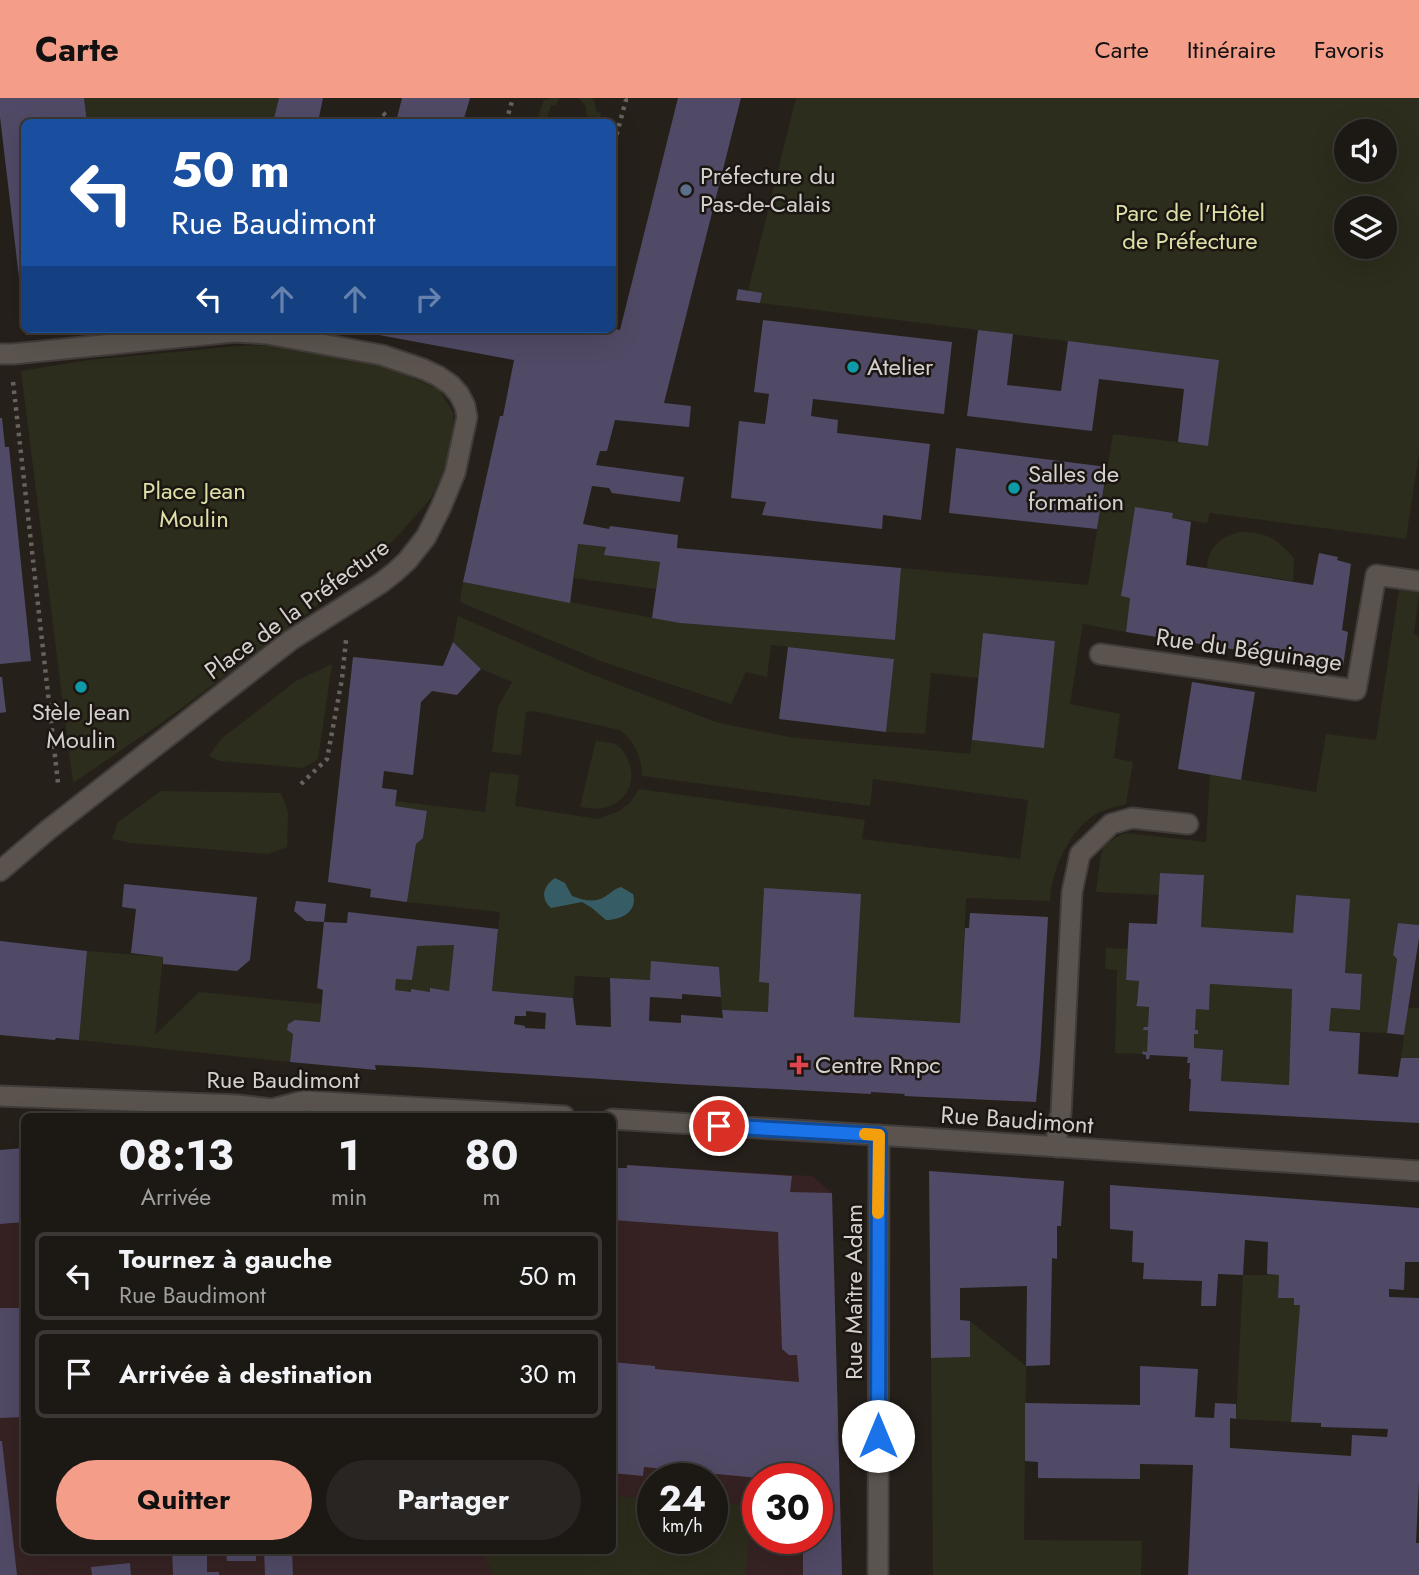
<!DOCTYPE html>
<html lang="fr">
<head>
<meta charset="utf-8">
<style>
	:root { --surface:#1c1814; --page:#292522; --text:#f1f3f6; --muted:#a0a0a0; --line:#3a3734; --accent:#f49e8a }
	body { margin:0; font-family:Jost,sans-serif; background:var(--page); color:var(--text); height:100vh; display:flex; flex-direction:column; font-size:26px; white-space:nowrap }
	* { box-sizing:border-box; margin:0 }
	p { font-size:23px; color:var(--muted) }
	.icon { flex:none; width:38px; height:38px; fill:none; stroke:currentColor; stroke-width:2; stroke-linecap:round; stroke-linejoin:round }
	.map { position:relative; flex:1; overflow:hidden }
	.side { position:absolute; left:21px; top:1015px; width:595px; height:441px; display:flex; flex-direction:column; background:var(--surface); border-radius:10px; box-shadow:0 7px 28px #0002,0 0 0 2px var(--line) }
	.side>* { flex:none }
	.banner { position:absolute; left:21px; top:21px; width:595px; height:214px; border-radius:10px; box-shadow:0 7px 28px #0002,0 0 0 2px var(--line); background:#1a4fa0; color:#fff; overflow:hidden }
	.buttons { position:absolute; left:1334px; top:21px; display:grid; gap:14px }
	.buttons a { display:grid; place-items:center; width:63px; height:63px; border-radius:50%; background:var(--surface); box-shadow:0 7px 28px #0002,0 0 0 2px var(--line); font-size:35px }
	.speed { position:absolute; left:637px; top:1365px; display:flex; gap:14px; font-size:35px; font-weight:700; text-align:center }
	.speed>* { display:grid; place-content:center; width:91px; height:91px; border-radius:50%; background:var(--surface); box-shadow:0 7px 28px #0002,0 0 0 2px var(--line); line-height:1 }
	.speed small { font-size:18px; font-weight:400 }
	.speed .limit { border:10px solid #d22; background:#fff; color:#111 }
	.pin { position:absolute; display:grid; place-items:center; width:60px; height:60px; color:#fff; margin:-30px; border:4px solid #fff; border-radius:50%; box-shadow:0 2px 7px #0007 }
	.me { position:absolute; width:77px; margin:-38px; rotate:0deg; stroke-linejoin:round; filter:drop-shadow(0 0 5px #0008) }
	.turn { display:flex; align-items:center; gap:24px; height:147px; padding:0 35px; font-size:32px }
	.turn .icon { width:91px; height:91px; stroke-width:2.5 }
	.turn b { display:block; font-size:49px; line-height:60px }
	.lanes { display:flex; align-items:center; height:66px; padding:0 35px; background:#0003; justify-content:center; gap:35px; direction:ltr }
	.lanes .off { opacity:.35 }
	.eta { display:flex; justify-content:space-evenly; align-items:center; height:119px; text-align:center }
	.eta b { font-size:42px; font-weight:700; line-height:49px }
	.button { display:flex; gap:14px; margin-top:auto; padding:14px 35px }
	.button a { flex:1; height:80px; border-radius:42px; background:var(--accent); color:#111; font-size:28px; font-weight:700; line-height:80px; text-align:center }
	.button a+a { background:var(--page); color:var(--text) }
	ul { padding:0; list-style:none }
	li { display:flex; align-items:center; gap:21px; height:88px; margin:0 14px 10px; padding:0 21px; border:4px solid var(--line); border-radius:10px }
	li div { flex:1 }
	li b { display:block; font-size:26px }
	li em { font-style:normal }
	header { display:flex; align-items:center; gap:42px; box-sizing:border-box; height:98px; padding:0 35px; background:var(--accent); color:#111 }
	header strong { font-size:33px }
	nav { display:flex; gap:38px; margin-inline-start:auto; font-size:24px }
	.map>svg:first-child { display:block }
	.education { fill:#362223; fill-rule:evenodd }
	.green { fill:#2c2d1c; fill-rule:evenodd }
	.water { fill:#365d65 }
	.building { fill:#504a66; fill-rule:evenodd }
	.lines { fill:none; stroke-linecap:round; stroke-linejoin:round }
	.service-casing { stroke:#423d3a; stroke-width:23 }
	.minor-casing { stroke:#423d3a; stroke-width:23 }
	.tertiary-casing { stroke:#423d3a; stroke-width:23 }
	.path { stroke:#67625e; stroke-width:4.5; stroke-dasharray:3.5 5; stroke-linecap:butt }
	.service { stroke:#5b544e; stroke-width:19 }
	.minor { stroke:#5b544e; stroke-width:19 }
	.tertiary { stroke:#5b544e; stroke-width:19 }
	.route-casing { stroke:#114b97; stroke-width:18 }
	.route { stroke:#1a73e8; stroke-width:12 }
	.slow { stroke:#f59e0b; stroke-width:12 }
	.service-dot { fill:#5c6f8a; stroke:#1c1612; stroke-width:2.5 }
	.culture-dot { fill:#0f9aa8; stroke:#1c1612; stroke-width:2.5 }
	.health-dot { fill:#e0444e; stroke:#1c1612; stroke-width:2.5 }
	.labels { text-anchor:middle; stroke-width:5; stroke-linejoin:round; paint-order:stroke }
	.poi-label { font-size:24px; fill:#d4d0cd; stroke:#1c1612; text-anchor:start }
	.park-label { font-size:24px; fill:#dde0a6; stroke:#1c1612 }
	.street-label { font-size:24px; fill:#d4d0cd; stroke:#1c1612 }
</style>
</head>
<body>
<header>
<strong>Carte</strong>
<nav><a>Carte</a><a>Itinéraire</a><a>Favoris</a></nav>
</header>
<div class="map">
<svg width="1419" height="1477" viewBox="0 0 1419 1477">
	<rect width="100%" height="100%" fill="#26201b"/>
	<path class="education" d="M24,1050v402h588v-382h14l1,-3 185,11 20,17 10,382h-842v-425zM653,1381h59v59h-59zM758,1381h59v59h-59z"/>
	<g class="green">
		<path d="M84,0h195l-6,24h-186z"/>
		<path d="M551,0h9l-5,8 -4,-1 -5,17h-9l6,-21z"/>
		<path d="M578,0h14l3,5 1,8 5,3 -2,8h-10l1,-5 -4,-2v-9z"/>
		<path d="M796,0h623v355l-13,86 -196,-26 -3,10 -35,-5 1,-5 -38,-6 -14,89 9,2 -4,34 -43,-8 -13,80 50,10 -6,44 19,4 -7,42c-12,3 -25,6 -36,14 -23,18 -39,54 -40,83l-84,-3 -6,125 -106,-6 6,-123 -96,-5 -5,93 10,1 -1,29 -46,-2 -4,-43 -68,13 -75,-4 -2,22 -81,-7 8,-79 -93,-10 9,-58 7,-6 4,-26 -32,-6v-5l90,11 5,-40 29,3 -4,31 83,13 21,-8 11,-8 9,-14 226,31 -3,19 158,20 8,-59 -155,-21 -3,27 -228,-30c-1,-20 -6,-33 -22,-46l-86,-19 -8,1 -5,43 -29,-3 6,-45 14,-25 -31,-13 -28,-27 5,-26 135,59 126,48 70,14 181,17 2,-14 72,7 11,-106 -72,-8 -5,45 -47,-5 -6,61 -39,-2 8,-73 -123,-14 -4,32 -21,-5 -15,32 -128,-42 -143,-60 3,-20 217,41 215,17 6,-72 187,17 25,-151 95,12 10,-86 -458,-57 1,-10 -13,-2zM1346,33h38v39h-38zM1346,110h38v39h-38z"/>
		<path d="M281,247l104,21 54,24 15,24 -3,39 -20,45 -36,41 -99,84 -129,96 -94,64 -52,-412 68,-11 149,-14z"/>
		<path d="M1240,434c29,1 34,5 54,26l-1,23 -86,-13c1,-21 13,-31 33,-36z"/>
		<path d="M578,446l28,3 -1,8 55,7 -4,27 -82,-11z"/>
		<path d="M1399,492l20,3 -5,41 5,2v289l-21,-2 -5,32 4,4 -10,74 -58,-2 2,-23 29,2 2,-36 -17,-1 4,-74 -53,-4 -3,38 -92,-6 3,-52 -44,-2 -1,22 -63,-3 5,-38 4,-9 15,-10 6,-2 80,9 4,-68 106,18 10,-58 50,6z"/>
		<path d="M332,566l-14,95 -15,9 -83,-7 -11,-5 12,-17 75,-58z"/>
		<path d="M596,642c6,2 16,2 21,5 5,3 8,9 10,13 9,18 4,38 -15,47 -10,6 -21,3 -32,2z"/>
		<path d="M161,693l120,2 7,19 -1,35 -19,7 -137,-11 -19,-4 6,-17z"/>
		<path d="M454,847l-5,46 -19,-2v3l-18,-2 -1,2 -16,-2 1,-11h16l5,-33z"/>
		<path d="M1106,850l22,1 -2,31 13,1 -3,25 13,1 -1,20h-4v3h4l-1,22 -4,-1 -1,3 -27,-1 2,-83 -12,-1z"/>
		<path d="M87,853l76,6 -8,78 44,-43 122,12 -1,18 -25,-2 -7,4 -1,6 6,4 -3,28 -211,-22z"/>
		<path d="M1210,886l82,5 -3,96 -68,-4 2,-31 -29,-2v-14h4v-4h-3l1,-21 13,1z"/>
		<path d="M1408,910h11v50h-18z"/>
		<path d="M1243,1177h36l-1,23h16v6l6,1 -9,117 -55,-3z"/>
		<path d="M970,1223l56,45 -2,174 118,1 -1,34h-208l-2,-217 39,-1z"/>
		<path d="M613,1398l40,3v39h59v-35l39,2 -5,70h-252l-12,-24 130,-1z"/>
	</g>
	<path class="water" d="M555,780l10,5 7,13c12,4 22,8 34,0 6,-4 8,-7 15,-9l12,7c5,17 -11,26 -27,26l-14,-12 -10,-6 -31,6c-11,-10 -8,-22 4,-30z"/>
	<g class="building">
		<path d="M0,0h84l3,24h-63v189h-1l-23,-194z"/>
		<path d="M279,0h44l-5,24h-45z"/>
		<path d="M402,0h68l-7,24h-67z"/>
		<path d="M678,0h63l-77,305 27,3 -2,21 -74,-7 -8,31h-7l-4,14 88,12 -4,25 -68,-9 -3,-5 -17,-2 -9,38 26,5 1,-3 68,9 -1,13 224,20 -6,72 -215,-17 -28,-5 8,-56 -56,-7 2,-8 -28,-3 -8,59 -107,-21 37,-166h3l11,-56 -162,-30v-1l260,-1 8,2z"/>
		<path d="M738,191l24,4 -2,10 -24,-3z"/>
		<path d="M763,222l189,22 -8,72 -131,-15 -2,17 27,4 -1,13 93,11 -9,76 -38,-5 -1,14 -120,-14 4,-13 -35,-4 8,-77 26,3 4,-30 -15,-2z"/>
		<path d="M25,231h35v2l-34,4z"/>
		<path d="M978,232l35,4 -6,51 54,6 7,-50 151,19 -11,86 -30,-4 6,-53 -85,-10 -7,52 -125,-15z"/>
		<path d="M0,320h2l3,29h4l22,214 -31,3z"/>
		<path d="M956,350l151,19 -10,62 -148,-16z"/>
		<path d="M1135,409l38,6 -1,5 19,4 -5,43 127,20 6,-32 19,4 -1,3 14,4 -9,66 6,2 -5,35 -217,-35 4,-34 -9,-2z"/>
		<path d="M983,535l72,8 -11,107 -72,-8z"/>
		<path d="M453,544l28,27 -24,26 -25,-4 -11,11 -8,73 -29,-4 -2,17 15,2 -2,16 32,5 -4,27 -7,6 -9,58 -37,-5 1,-8 -43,-7 25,-225 90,9z"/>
		<path d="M788,549l106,12 -8,73 -107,-13z"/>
		<path d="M0,579h2l4,35 -6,1z"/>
		<path d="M1192,584l63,10 -14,88 -63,-11z"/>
		<path d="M1160,775l44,2 -3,52 92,6 3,-38 54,4 -5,74 17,1 -2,36 -29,-2 -2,23 31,2 -2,41 40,3 3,-19h18v65l-230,-12 2,-32h-2l1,-16h-3l1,-6 -38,-2 -1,4h-3v-4l-4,-1 1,-3 4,1 1,-22h-5l1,-3h4l1,-20 -13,-1 1,-3 2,-22 -13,-1 3,-57 28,1zM1210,886l82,5 -3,96 -68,-4 2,-31 -29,-2v-14h4v-4h-3l1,-21 13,1z"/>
		<path d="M124,786l133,13 -7,63 -13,11 -74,-7v-7l-32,-4 5,-44 -14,-2z"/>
		<path d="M764,790l97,6 -7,123 106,6 5,-95h4l1,-15 78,4 -8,142 -4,43 -132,-6 1,-2 -34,-2v2l-193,-10 -263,-17 -40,-2 1,5 -86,-8 3,-28 -6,-4 1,-6 7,-4 25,2 3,-32 -6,-2 7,-66 -18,-1 -12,-10 2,-10 30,3 -2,18 23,1 1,-11 150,17 -6,62 81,7 3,27 35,2 -1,-49 40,2 1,-19 68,6 2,30 -39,-3v5l-32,-2 -1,24 32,2v-8l42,3 -1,-8 46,2 1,-29 -10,-1zM454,847l-5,46 -19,-3v4l-19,-3v3l-16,-2 1,-11 16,1 5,-34zM526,913l20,2 -1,16 -20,-1v-2l-11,-2 1,-8h11z"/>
		<path d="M1398,825l21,2v13l-15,97 -17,-2 10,-74 -4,-4z"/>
		<path d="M0,843l87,10 -8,89 -23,-2 -1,2 -55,-5z"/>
		<path d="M24,1050v74l-24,2v-74z"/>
		<path d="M627,1067l165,11 -2,16 42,1 10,382h-39v-37h14v-59h-48l-125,-12 -1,9 -31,-3v-111l43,4v3l144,13 -2,-27h-8l-7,-6 -4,-117 -166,-12v-52h15z"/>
		<path d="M929,1073l135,10 -3,45h-4v33l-5,-1 -2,107 -24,1 1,-80 -67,2v32l10,1v36l-39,1z"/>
		<path d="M1110,1087l309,23v54h-14l-1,28 -15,-1v8l30,1v183l-3,62h3v32h-231l5,-110 -53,-1v15l-102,-1v-16l-13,-1v-58l115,2v-39l58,3 -3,48 19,1 1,-15 21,1v15l-6,-1v30l121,8 1,-21 35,2 1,-8 -67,-2v-4l-30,-1 9,-117h-6v-7h-16l1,-23 -12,-1 1,-32 -23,-2 -2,35 -25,-1 -2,32h-15l1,-25 -59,-2 1,-16 -12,-1 1,-31 -23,-2z"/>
		<path d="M22,1189h2v130l-24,1v-110h22z"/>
		<path d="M0,1343h2l15,134h-17z"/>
		<path d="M172,1452h35v22h12v3h-46z"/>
		<path d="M264,1452h28l1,25h-28z"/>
		<path d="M226,1453h30v10h-29z"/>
		<path d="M130,1465l1,12h-39l-1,-8z"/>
	</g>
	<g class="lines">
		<g class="service-casing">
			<g id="service">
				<path d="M1100,556l256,36 20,-115 43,6"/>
				<path d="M1057,1049v-21l4,-12 11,-222 8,-38 31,-30 21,-6 56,6"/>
			</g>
		</g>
		<g class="minor-casing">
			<g id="minor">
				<path d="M0,256h13l221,-22 33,2 115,21 41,14 15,7 13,9 8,9 6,12 2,11 -12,56 -14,34 -15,30 -19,24 -12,11 -14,11 -90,57 -243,190 -48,41"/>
				<path d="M878,1477l1,-440"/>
			</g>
		</g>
		<g class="tertiary-casing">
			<g id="tertiary">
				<path d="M0,998l237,9 35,4 32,-8 260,15"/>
				<path d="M612,1021l313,19 494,33"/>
			</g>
		</g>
		<g class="path">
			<path d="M383,15l10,9"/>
			<path d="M506,24l7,-24"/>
			<path d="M612,53l14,-51 -2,-2"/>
			<path d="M13,284l45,401"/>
			<path d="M301,686l26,-25 15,-80 4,-39"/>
		</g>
		<use href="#service" class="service"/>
		<use href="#minor" class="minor"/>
		<use href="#tertiary" class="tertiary"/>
	</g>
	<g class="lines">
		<g class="route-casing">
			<path id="route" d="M719,1028l160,9 -1,301"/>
		</g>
		<use href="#route" class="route"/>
		<path class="slow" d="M865,1036l14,1 -1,78"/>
	</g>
	<circle class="service-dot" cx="686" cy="92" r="7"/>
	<g class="culture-dot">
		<circle cx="853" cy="269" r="7"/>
		<circle cx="1014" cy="390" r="7"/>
		<circle cx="81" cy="589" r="7"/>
	</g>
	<path class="health-dot" d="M795.5 956.5h7v7h7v7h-7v7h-7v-7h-7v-7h7z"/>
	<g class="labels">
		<g class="poi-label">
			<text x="700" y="86">Préfecture du<tspan x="700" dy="28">Pas-de-Calais</tspan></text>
			<text x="867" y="277">Atelier</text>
			<text x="1028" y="384">Salles de<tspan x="1028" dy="28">formation</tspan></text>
			<text x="81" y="622" text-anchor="middle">Stèle Jean<tspan x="81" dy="28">Moulin</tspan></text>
			<text x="815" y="975">Centre Rnpc</text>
		</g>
		<g class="park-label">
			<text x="1190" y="123">Parc de l'Hôtel<tspan x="1190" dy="28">de Préfecture</tspan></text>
			<text x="194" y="401">Place Jean<tspan x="194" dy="28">Moulin</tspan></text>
		</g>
		<g class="street-label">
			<text transform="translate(297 511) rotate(-36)" y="8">Place de la Préfecture</text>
			<text transform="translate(1249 552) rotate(8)" y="8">Rue du Béguinage</text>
			<text x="283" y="990">Rue Baudimont</text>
			<text transform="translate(1017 1022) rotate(4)" y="8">Rue Baudimont</text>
			<text transform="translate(854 1194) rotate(-90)" y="8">Rue Maître Adam</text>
		</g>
	</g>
</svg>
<div class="buttons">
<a><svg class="icon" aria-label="sound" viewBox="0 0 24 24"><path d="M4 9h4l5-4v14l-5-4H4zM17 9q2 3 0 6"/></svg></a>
<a><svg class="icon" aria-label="layers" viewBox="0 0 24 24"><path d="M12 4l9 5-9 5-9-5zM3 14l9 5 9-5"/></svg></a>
</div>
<div class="speed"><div>24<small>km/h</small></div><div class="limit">30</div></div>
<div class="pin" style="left:719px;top:1028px;background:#d93025"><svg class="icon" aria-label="arrive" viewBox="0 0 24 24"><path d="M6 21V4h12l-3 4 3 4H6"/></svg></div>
<svg class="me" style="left:878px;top:1338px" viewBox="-20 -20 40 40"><circle r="19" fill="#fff"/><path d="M0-13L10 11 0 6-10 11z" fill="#1a73e8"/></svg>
<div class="banner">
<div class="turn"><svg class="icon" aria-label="left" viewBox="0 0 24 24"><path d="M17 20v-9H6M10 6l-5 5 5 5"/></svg><div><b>50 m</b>Rue Baudimont</div></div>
<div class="lanes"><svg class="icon" aria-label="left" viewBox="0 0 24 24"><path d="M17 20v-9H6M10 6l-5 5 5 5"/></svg><svg class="icon off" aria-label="ahead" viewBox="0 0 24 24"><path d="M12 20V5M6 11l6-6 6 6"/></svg><svg class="icon off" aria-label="ahead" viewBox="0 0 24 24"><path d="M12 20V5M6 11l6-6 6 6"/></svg><svg class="icon off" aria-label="right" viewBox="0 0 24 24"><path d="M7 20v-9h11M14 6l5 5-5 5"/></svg></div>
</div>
<section class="side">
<div class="eta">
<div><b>08:13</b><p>Arrivée</p></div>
<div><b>1</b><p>min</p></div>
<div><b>80</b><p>m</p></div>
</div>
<ul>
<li><svg class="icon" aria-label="left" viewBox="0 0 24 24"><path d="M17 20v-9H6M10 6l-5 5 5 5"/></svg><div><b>Tournez à gauche</b><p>Rue Baudimont</p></div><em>50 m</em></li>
<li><svg class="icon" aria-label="arrive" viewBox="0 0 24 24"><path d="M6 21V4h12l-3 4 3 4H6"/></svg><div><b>Arrivée à destination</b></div><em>30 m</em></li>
</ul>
<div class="button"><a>Quitter</a><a>Partager</a></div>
</section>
</div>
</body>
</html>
